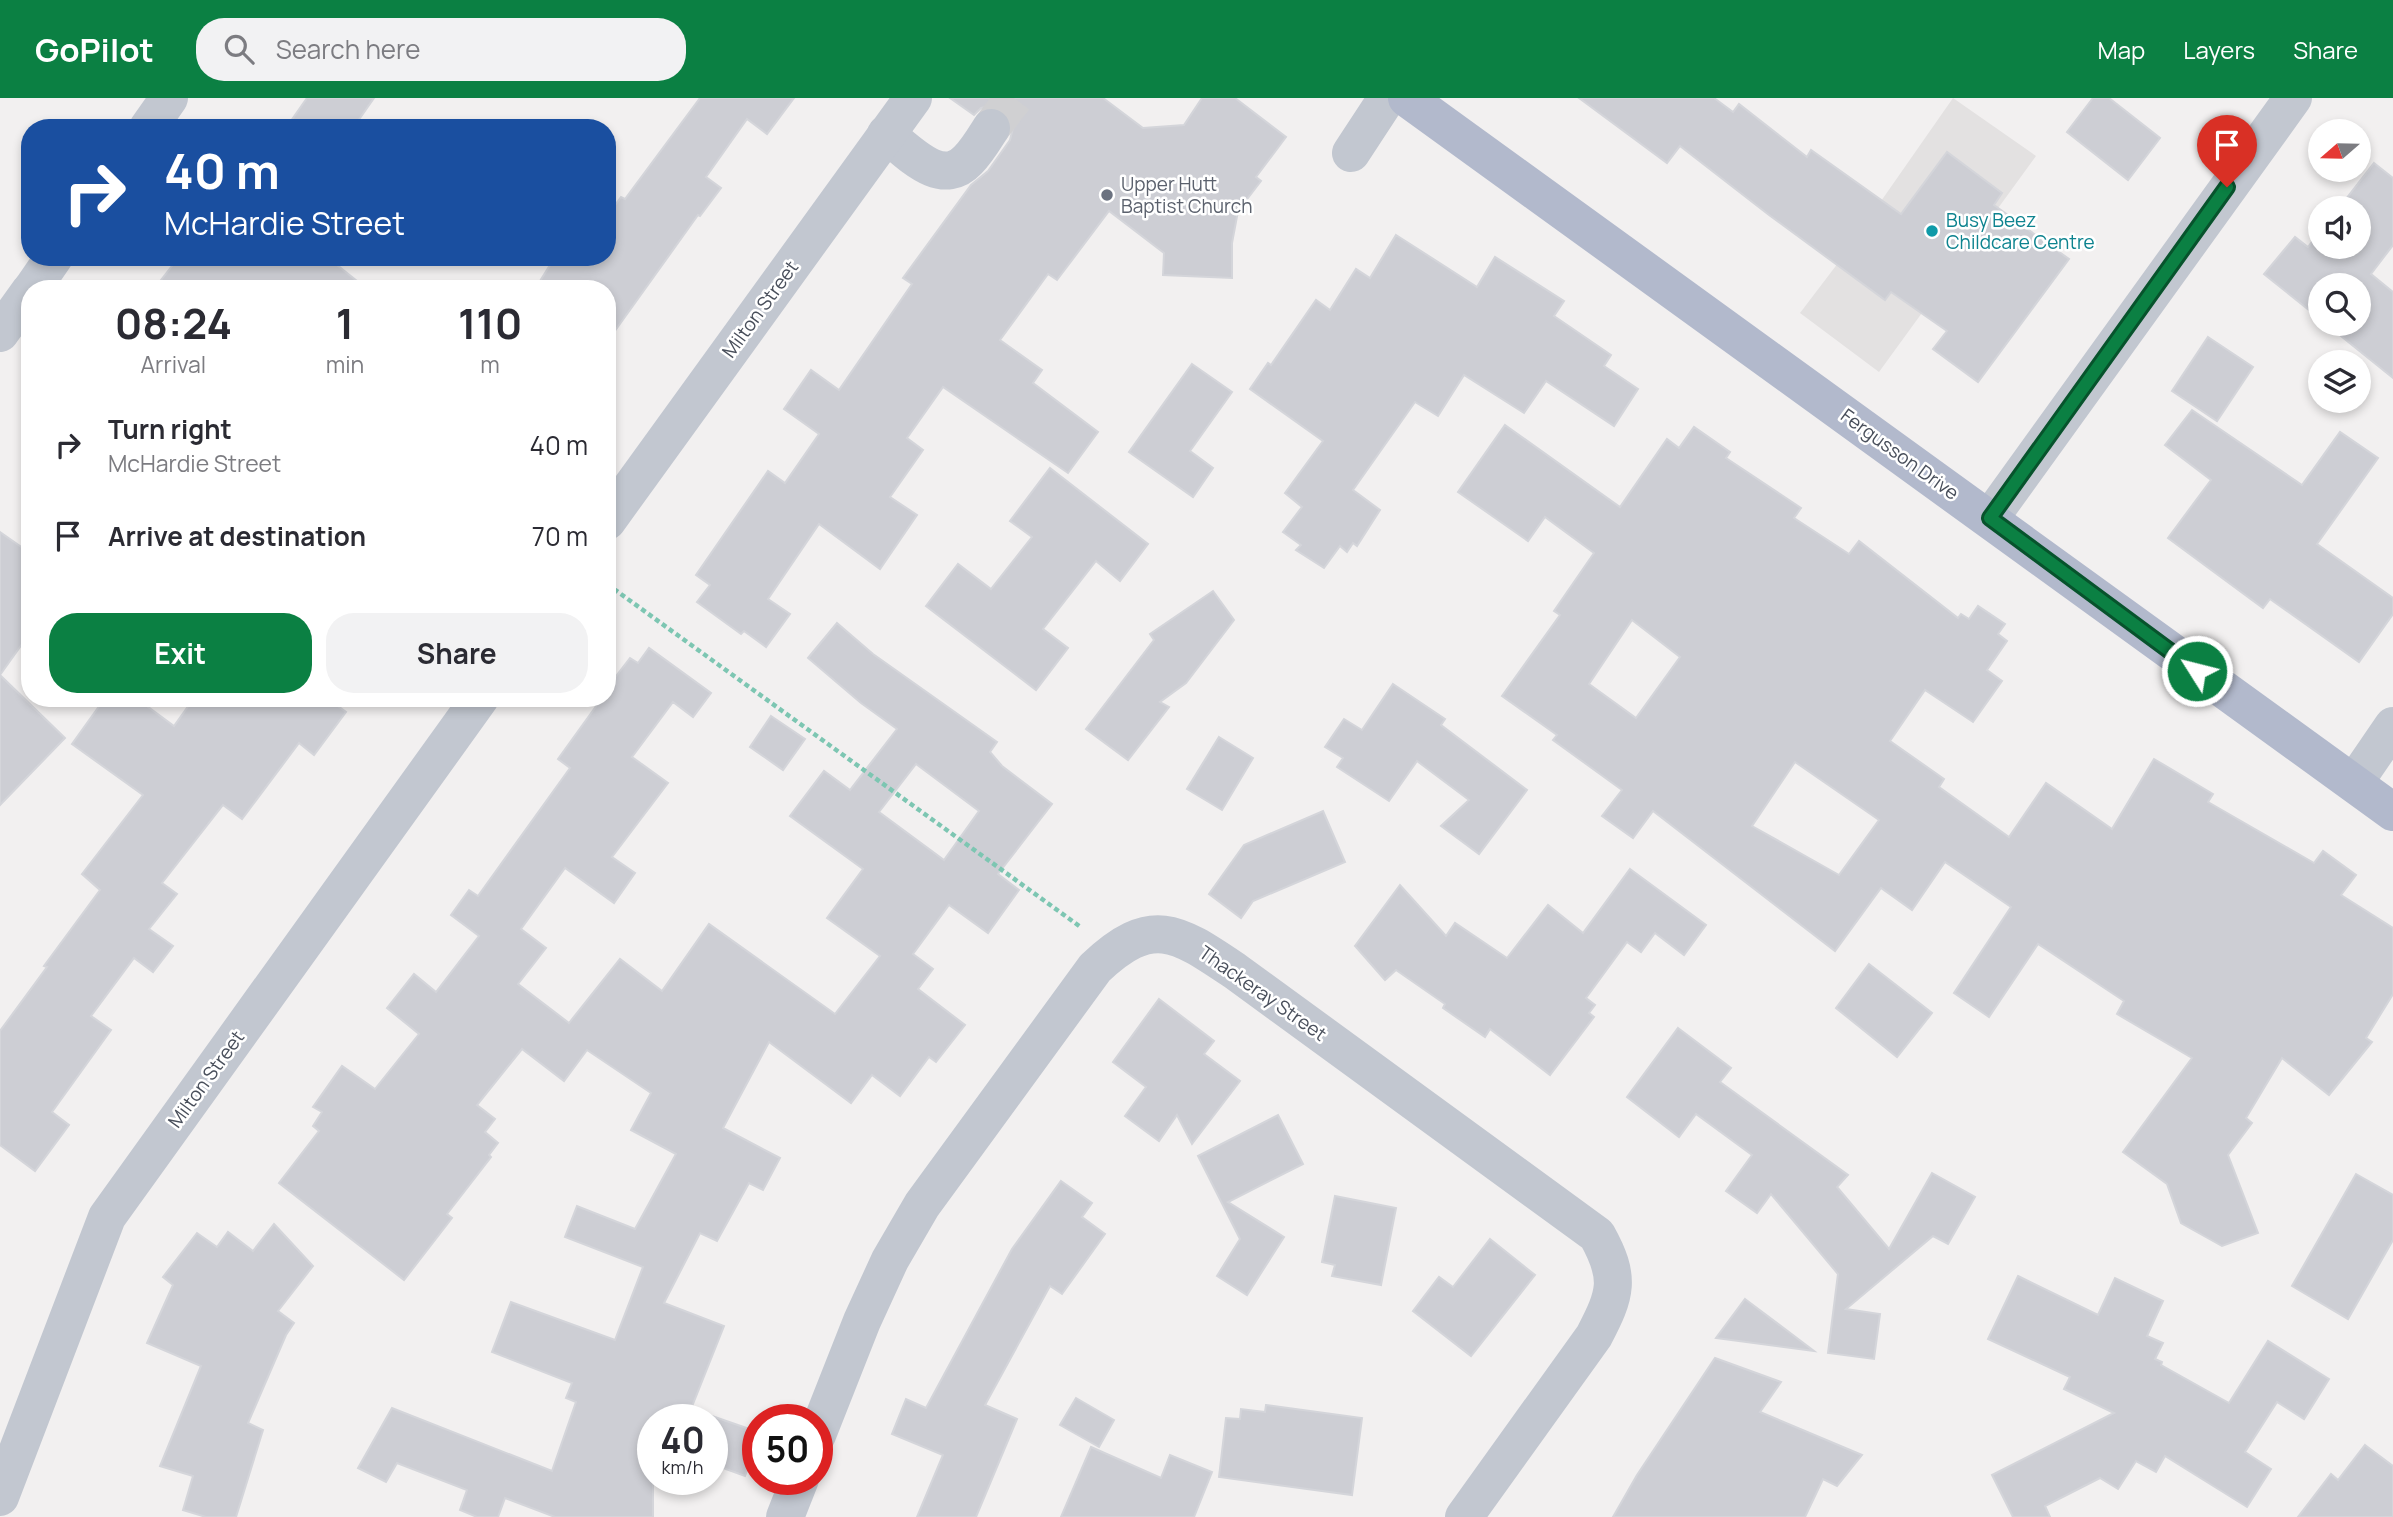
<!DOCTYPE html>
<html lang="en">
<head>
<meta charset="utf-8">
<style>
	:root { --surface:#fff; --page:#f2f2f3; --text:#2b2b33; --muted:#7c7c81; --accent:#0b8043 }
	body { margin:0; font-family:Manrope,sans-serif; background:var(--page); color:var(--text); height:100vh; display:flex; flex-direction:column; font-size:26px; white-space:nowrap }
	* { box-sizing:border-box; margin:0 }
	p { font-size:23px; color:var(--muted) }
	.icon { flex:none; width:38px; height:38px; fill:none; stroke:currentColor; stroke-width:2; stroke-linecap:round; stroke-linejoin:round }
	.map { position:relative; flex:1; overflow:hidden }
	.sheet { position:absolute; left:21px; top:182px; width:595px; height:427px; display:flex; flex-direction:column; background:var(--surface); border-radius:28px; box-shadow:0 4px 10px #0003 }
	.sheet>* { flex:none }
	.hud { position:absolute; left:21px; top:21px; width:595px; height:147px; border-radius:28px; box-shadow:0 4px 10px #0003; background:#1a4fa0; color:#fff; overflow:hidden }
	.needle { width:46px; rotate:250deg }
	.buttons { position:absolute; left:2308px; top:21px; display:grid; gap:14px }
	.buttons a { display:grid; place-items:center; width:63px; height:63px; border-radius:50%; background:var(--surface); box-shadow:0 4px 10px #0003; font-size:35px }
	.speed { position:absolute; left:637px; top:1306px; display:flex; gap:14px; font-size:35px; font-weight:700; text-align:center }
	.speed>* { display:grid; place-content:center; width:91px; height:91px; border-radius:50%; background:var(--surface); box-shadow:0 4px 10px #0003; line-height:1 }
	.speed small { font-size:18px; font-weight:400 }
	.speed .limit { border:10px solid #d22; background:#fff; color:#111 }
	.pin { position:absolute; display:grid; place-items:center; width:60px; height:60px; color:#fff; margin:-72px -30px; border-radius:50% 50% 50% 0; rotate:-45deg; box-shadow:0 0 7px #0007 }
	.pin .icon { rotate:45deg }
	.me { position:absolute; width:77px; margin:-38px; rotate:306deg; stroke-linejoin:round; filter:drop-shadow(0 0 5px #0008) }
	.turn { display:flex; align-items:center; gap:24px; height:147px; padding:0 28px; font-size:32px }
	.turn .icon { width:91px; height:91px; stroke-width:2.5 }
	.turn b { display:block; font-size:49px; line-height:60px }
	.eta { display:flex; justify-content:space-evenly; align-items:center; height:119px; text-align:center }
	.eta b { font-size:42px; font-weight:700; line-height:49px }
	.primary-button { display:flex; gap:14px; margin-top:auto; padding:14px 28px }
	.primary-button a { flex:1; height:80px; border-radius:28px; background:var(--accent); color:#fff; font-size:28px; font-weight:700; line-height:80px; text-align:center }
	.primary-button a+a { background:var(--page); color:var(--text) }
	ul { padding:0; list-style:none }
	li { display:flex; align-items:center; gap:21px; height:91px; padding:0 28px }
	li div { flex:1 }
	li b { display:block; font-size:26px }
	li em { font-style:normal }
	header { display:flex; align-items:center; gap:42px; box-sizing:border-box; height:98px; padding:0 35px; background:var(--accent); color:#fff }
	header strong { font-size:33px }
	nav { display:flex; gap:38px; margin-inline-start:auto; font-size:24px }
	.search { width:490px; height:63px; background:var(--page); display:flex; align-items:center; gap:18px; box-sizing:border-box; padding:0 24px; border-radius:28px; color:var(--muted); font-size:26px }
	.map>svg:first-child { display:block }
	.education { fill:#e3e1e1 }
	.building { fill:#cdced4; stroke:#d4d5da; stroke-width:2; fill-rule:evenodd }
	.lines { fill:none; stroke-linecap:round; stroke-linejoin:round }
	.minor-tunnel { stroke:#d0d0d2; stroke-width:38; stroke-dasharray:38 19; stroke-linecap:butt }
	.path { stroke:#7dc6b2; stroke-width:4.5; stroke-dasharray:5 3.5; stroke-linecap:butt }
	.minor { stroke:#c2c7d0; stroke-width:38 }
	.major { stroke:#b2b9cc; stroke-width:38 }
	.route-casing { stroke:#07532c; stroke-width:18 }
	.route { stroke:#0b8043; stroke-width:12 }
	.worship-dot { fill:#6b7280; stroke:#fff; stroke-width:2.5 }
	.culture-dot { fill:#0f9aa8; stroke:#fff; stroke-width:2.5 }
	.labels { text-anchor:middle; stroke-width:5; stroke-linejoin:round; paint-order:stroke }
	.worship-label { font-size:19px; fill:#5b616d; stroke:#fff; text-anchor:start }
	.culture-label { font-size:19px; fill:#0d838f; stroke:#fff; text-anchor:start }
	.street-label { font-size:19px; fill:#494f5b; stroke:#fff }
</style>
</head>
<body>
<header>
<strong>GoPilot</strong>
<div class="search"><svg class="icon" aria-label="search" viewBox="0 0 24 24"><circle cx="10" cy="10" r="6"/><path d="M15 15l6 6"/></svg>Search here</div>
<nav><a>Map</a><a>Layers</a><a>Share</a></nav>
</header>
<div class="map">
<svg width="2393" height="1419" viewBox="0 0 2393 1419">
	<rect width="100%" height="100%" fill="#f2f0f0"/>
	<path class="education" d="M1953,0l83,58 -157,216 -79,-59 35,-46z"/>
	<g class="building">
		<path d="M307,0h67l-21,30h-67z"/>
		<path d="M700,0h94l-27,36 -20,-15 -41,58 15,11 -21,28 -2,-1 -91,127v-53h-72l20,-32h52v-41l14,-19 4,2z"/>
		<path d="M950,0h153l40,30 41,-3 18,-27h33l51,39 -30,40 5,4 -23,30 -6,32v35l-69,-3 1,-22 -55,-42 -52,69 -9,-6 -48,66 42,30 -9,13 65,49 -30,41 -125,-86 -36,51 16,12 -33,47 27,18 -37,54 -61,-45 -51,75 22,15 -24,33 -22,-16 -3,3 -44,-32 13,-17 -14,-10 72,-104 17,12 34,-49 -35,-25 27,-39 28,20 73,-106 -9,-6 68,-93 17,-14 22,-31 3,-12 -2,-10 -8,-8 -12,-4 -10,2 -7,7z"/>
		<path d="M1579,0h135l19,14 6,-8 68,53 4,-7 90,64 46,-62 55,41 -8,12 75,54 -91,123 -45,-33 14,-18 -56,-39 -6,8 -116,-85 -89,-69 -13,17z"/>
		<path d="M2093,0h16l51,40 -32,42 -61,-48z"/>
		<path d="M2374,65l19,15v67l-22,29 22,18v86l-67,-54h33v-39h-39v34l-56,-45 31,-37 13,10 12,-16v16h39v-39h-20z"/>
		<path d="M1396,137l81,52 18,-30 69,44 -10,15 57,39 -7,11 34,23 -24,37 -68,-45 -22,32 -60,-38 -26,41 -23,-14 -62,88 27,20 -23,36 -4,-3 -6,9 -7,-6 -16,22 -28,-18 5,-5 -18,-13 19,-25 -17,-14 38,-52 -73,-52 18,-26 3,2 45,-65 14,10 26,-41 14,9z"/>
		<path d="M179,159h148l40,32h-213z"/>
		<path d="M2208,239l45,30 -36,54 -45,-30z"/>
		<path d="M1192,266l40,28 -42,59 23,17 -20,29 -64,-45z"/>
		<path d="M2192,312l110,75 38,-53 38,26 -61,86 76,54v16l-34,48 -89,-63 -7,9 -95,-70 43,-58 -46,-35z"/>
		<path d="M1505,327l115,82 47,-68 12,9 15,-21 36,25 -4,6 75,50 -7,10 55,36 10,-13 99,77 3,-4 8,5 9,-13 27,18 -7,10 9,7 -20,29 15,11 -29,41 -48,-32 -35,51 54,38 -5,8 70,50 37,-54 66,46 42,-70 59,35 -5,8 106,61 9,-12 33,24 -15,20 52,33v66l-27,44 6,4 -43,53 -47,-37 -36,60 6,5 -24,32 30,78 -36,13 -41,-23 -14,-39 -44,-32 69,-94 -75,-44 7,-13 -86,-57 -49,73 -35,-24 57,-86 -66,-45 -33,48 -31,-22 -46,63 -182,-140 -20,27 -31,-22 20,-26 -69,-50 4,-5 -55,-39 58,-81 -6,-4 40,-58 -49,-36 -17,24 -70,-49zM1632,522l48,37 -44,61 -47,-34zM1795,664l84,58 -40,55 -87,-49z"/>
		<path d="M1050,370l98,76 -28,37 -24,-20 -53,68 25,19 -32,42 -110,-84 32,-42 33,25 41,-52 -22,-16z"/>
		<path d="M0,434l30,21v80l-30,42 65,63 -65,67z"/>
		<path d="M1213,493l21,29 -48,63 -26,19 9,5 -41,53 -42,-31 68,-89 -4,-6z"/>
		<path d="M837,525l36,31 124,88 -7,10 12,14 50,38 -54,70 21,16 -31,43 -39,-28 -36,49 20,15 -15,20 47,36 -29,37 -7,-5 -29,39 -28,-21 -21,28 -82,-61 -46,86 57,30 -17,32 -14,-7 -32,58 -17,-8 -36,70 60,23 -37,93h-34v98h-98l-50,-19 -7,19h-21l-17,-7 7,-20 -70,-27 -11,19 -28,-14 34,-60 160,63 24,-69 -10,-4 6,-15 -80,-31 19,-50 104,38 28,-73 -78,-30 12,-31 58,23 41,-75 -45,-24 20,-37 -64,-43 -23,31 -42,-32 -45,56 18,14 -10,13 13,11 -9,12 2,2 -44,57 5,4 -48,62 -125,-97 40,-52 -6,-5 9,-14 -9,-5 29,-41 33,23 44,-55 -32,-26 27,-34 22,18 43,-56 -28,-21 18,-25 9,6 92,-128 -12,-9 44,-61h5v-8l3,-6 20,-26 8,5 11,-15 62,45 -18,24 -20,-15 -41,55 36,26 -56,74 23,16 -21,30 -49,-35 -44,61 25,19 -28,36 51,39 51,-64 42,32 47,-67 126,90 45,-58 -53,-38 36,-49 -73,-53 34,-45 26,19 47,-61 -36,-26 -53,-45zM916,666l63,47 -35,49 -65,-48z"/>
		<path d="M1393,586l52,35 -4,6 86,65 -48,64 -38,-28 28,-26 -52,-39 -28,40 -52,-34 6,-9 -18,-11 19,-28 18,11z"/>
		<path d="M105,600h31l38,28 20,-28h133l19,14 -32,43 -15,-12 -57,76 -19,-14 -61,78 15,11 -28,35 24,17 -20,26 -19,-14 -43,58 20,14 -59,82 17,13 -34,46 -35,-26v-114l47,-64 -3,-1 56,-76 -18,-16 61,-79 -71,-51z"/>
		<path d="M771,618l34,23 -22,31 -33,-23z"/>
		<path d="M1219,639l34,21 -31,52 -35,-21z"/>
		<path d="M1323,713l22,51 -92,39 -12,17 -32,-24 35,-49z"/>
		<path d="M1630,771l76,56 -22,30 -29,-22 -14,19 -14,-10 -41,56 9,7 -6,8 5,4 -44,58 -60,-46 -5,8 -42,-29 2,-4 -49,-34 -11,10 -30,-34 45,-61 46,51 9,-13 52,35 41,-53 35,28z"/>
		<path d="M1869,866l63,49 -35,44 -61,-49z"/>
		<path d="M1159,901l55,42 -10,13 36,27 -48,63 -15,-29 -18,26 -34,-25 21,-29 -33,-25z"/>
		<path d="M1678,930l53,40 -11,14 128,93 -11,12 52,62 43,-76 43,24 -27,47 -15,-8 -87,73 34,5 -6,45 -46,-6 10,-79 -67,-80 -14,19 -31,-22 26,-36 -56,-41 -17,23 -52,-40z"/>
		<path d="M1278,1017l25,49 -75,38 56,35 -37,58 -30,-19 23,-37 -42,-83z"/>
		<path d="M2356,1076l37,21v45l-45,79 -56,-33z"/>
		<path d="M1061,1083l31,22 -10,14 23,17 -43,60 -12,-8 -65,119 32,14 -41,98h-59l26,-62 -51,-21 14,-35 20,9 86,-159z"/>
		<path d="M1335,1098l61,12 -15,77 -49,-9 3,-11 -13,-3z"/>
		<path d="M274,1126l39,42 -35,45 16,12 -8,12 -38,88 15,7 -27,87h-30l-23,-7 10,-34 -33,-10 41,-100 -54,-23 26,-58 -10,-8 34,-44 20,14 11,-15 25,19z"/>
		<path d="M1490,1141l45,36 -64,81 -58,-45 26,-34 14,10z"/>
		<path d="M2018,1178l80,39 17,-37 48,23 -16,35 16,7 -8,16 7,3 -1,3 68,38 39,-62 61,38 -25,40 -27,-17 -32,50 26,17 -24,38 -82,-51 -9,16 -20,-11 -18,28 -18,-11 -55,28 5,11h-37l-21,-42 122,-62 -50,-24 6,-12 -82,-38z"/>
		<path d="M1745,1201l69,52 -98,-13z"/>
		<path d="M1715,1260l66,24 -21,30 102,43 -25,31 -14,-7 -18,38h-192l24,-42z"/>
		<path d="M1076,1300l38,22 -15,27 -39,-22z"/>
		<path d="M1266,1307l96,13 -10,77 -133,-18 7,-59 14,1 1,-10 24,3z"/>
		<path d="M712,1318l46,16v9l-13,35 -33,-12z"/>
		<path d="M2365,1347l28,21v51h-95l33,-43 7,6z"/>
		<path d="M1091,1349l70,31 9,-23 42,17 -18,45h-133z"/>
	</g>
	<g class="lines">
		<path class="minor-tunnel" d="M991,30l23,-30"/>
		<path class="path" d="M607,486l475,344"/>
		<g class="minor">
			<path d="M148,30l21,-30"/>
			<path d="M886,36c22,17 55,55 82,26 9,-9 16,-21 23,-32"/>
			<path d="M1351,55l36,-55"/>
			<path d="M32,191l22,-32"/>
			<path d="M0,235l30,-42"/>
			<path d="M1990,420l303,-420"/>
			<path d="M607,423l306,-423"/>
			<path d="M2354,685l39,-57"/>
			<path d="M817,1337l45,-114 28,-61 32,-55 173,-237c57,-54 82,-36 140,3l362,264c24,43 19,59 -3,101l-130,181"/>
			<path d="M0,1399l107,-280 373,-519"/>
			<path d="M785,1419l15,-38"/>
		</g>
		<path class="major" d="M1407,0l986,714"/>
	</g>
	<g class="lines">
		<g class="route-casing">
			<path id="route" d="M2197,573l-207,-153 237,-331"/>
		</g>
		<use href="#route" class="route"/>
	</g>
	<circle class="worship-dot" cx="1107" cy="97" r="7"/>
	<circle class="culture-dot" cx="1932" cy="133" r="7"/>
	<g class="labels">
		<g class="worship-label">
			<text x="1121" y="93">Upper Hutt<tspan x="1121" dy="22">Baptist Church</tspan></text>
		</g>
		<g class="culture-label">
			<text x="1946" y="129">Busy Beez<tspan x="1946" dy="22">Childcare Centre</tspan></text>
		</g>
		<g class="street-label">
			<text transform="translate(760 211) rotate(-54)" y="7">Milton Street</text>
			<text transform="translate(1900 356) rotate(36)" y="7">Fergusson Drive</text>
			<text transform="translate(1263 895) rotate(35)" y="7">Thackeray Street</text>
			<text transform="translate(206 981) rotate(-54)" y="7">Milton Street</text>
		</g>
	</g>
</svg>
<div class="buttons">
<a><svg class="needle" viewBox="-14 -14 28 28"><path d="M0-13l5 13h-10z" fill="#e53935"/><path d="M0 13l5-13h-10z" fill="#7c7c81"/></svg></a>
<a><svg class="icon" aria-label="sound" viewBox="0 0 24 24"><path d="M4 9h4l5-4v14l-5-4H4zM17 9q2 3 0 6"/></svg></a>
<a><svg class="icon" aria-label="search" viewBox="0 0 24 24"><circle cx="10" cy="10" r="6"/><path d="M15 15l6 6"/></svg></a>
<a><svg class="icon" aria-label="layers" viewBox="0 0 24 24"><path d="M12 4l9 5-9 5-9-5zM3 14l9 5 9-5"/></svg></a>
</div>
<div class="speed"><div>40<small>km/h</small></div><div class="limit">50</div></div>
<div class="pin" style="left:2227px;top:89px;background:#d93025"><svg class="icon" aria-label="arrive" viewBox="0 0 24 24"><path d="M6 21V4h12l-3 4 3 4H6"/></svg></div>
<svg class="me" style="left:2197px;top:573px" viewBox="-20 -20 40 40"><circle r="17" fill="#0b8043" stroke="#fff" stroke-width="3"/><path d="M0-11L8 9 0 5-8 9z" fill="#fff"/></svg>
<div class="hud">
<div class="turn"><svg class="icon" aria-label="right" viewBox="0 0 24 24"><path d="M7 20v-9h11M14 6l5 5-5 5"/></svg><div><b>40 m</b>McHardie Street</div></div>
</div>
<section class="sheet">
<div class="eta">
<div><b>08:24</b><p>Arrival</p></div>
<div><b>1</b><p>min</p></div>
<div><b>110</b><p>m</p></div>
</div>
<ul>
<li><svg class="icon" aria-label="right" viewBox="0 0 24 24"><path d="M7 20v-9h11M14 6l5 5-5 5"/></svg><div><b>Turn right</b><p>McHardie Street</p></div><em>40 m</em></li>
<li><svg class="icon" aria-label="arrive" viewBox="0 0 24 24"><path d="M6 21V4h12l-3 4 3 4H6"/></svg><div><b>Arrive at destination</b></div><em>70 m</em></li>
</ul>
<div class="primary-button"><a>Exit</a><a>Share</a></div>
</section>
</div>
</body>
</html>
